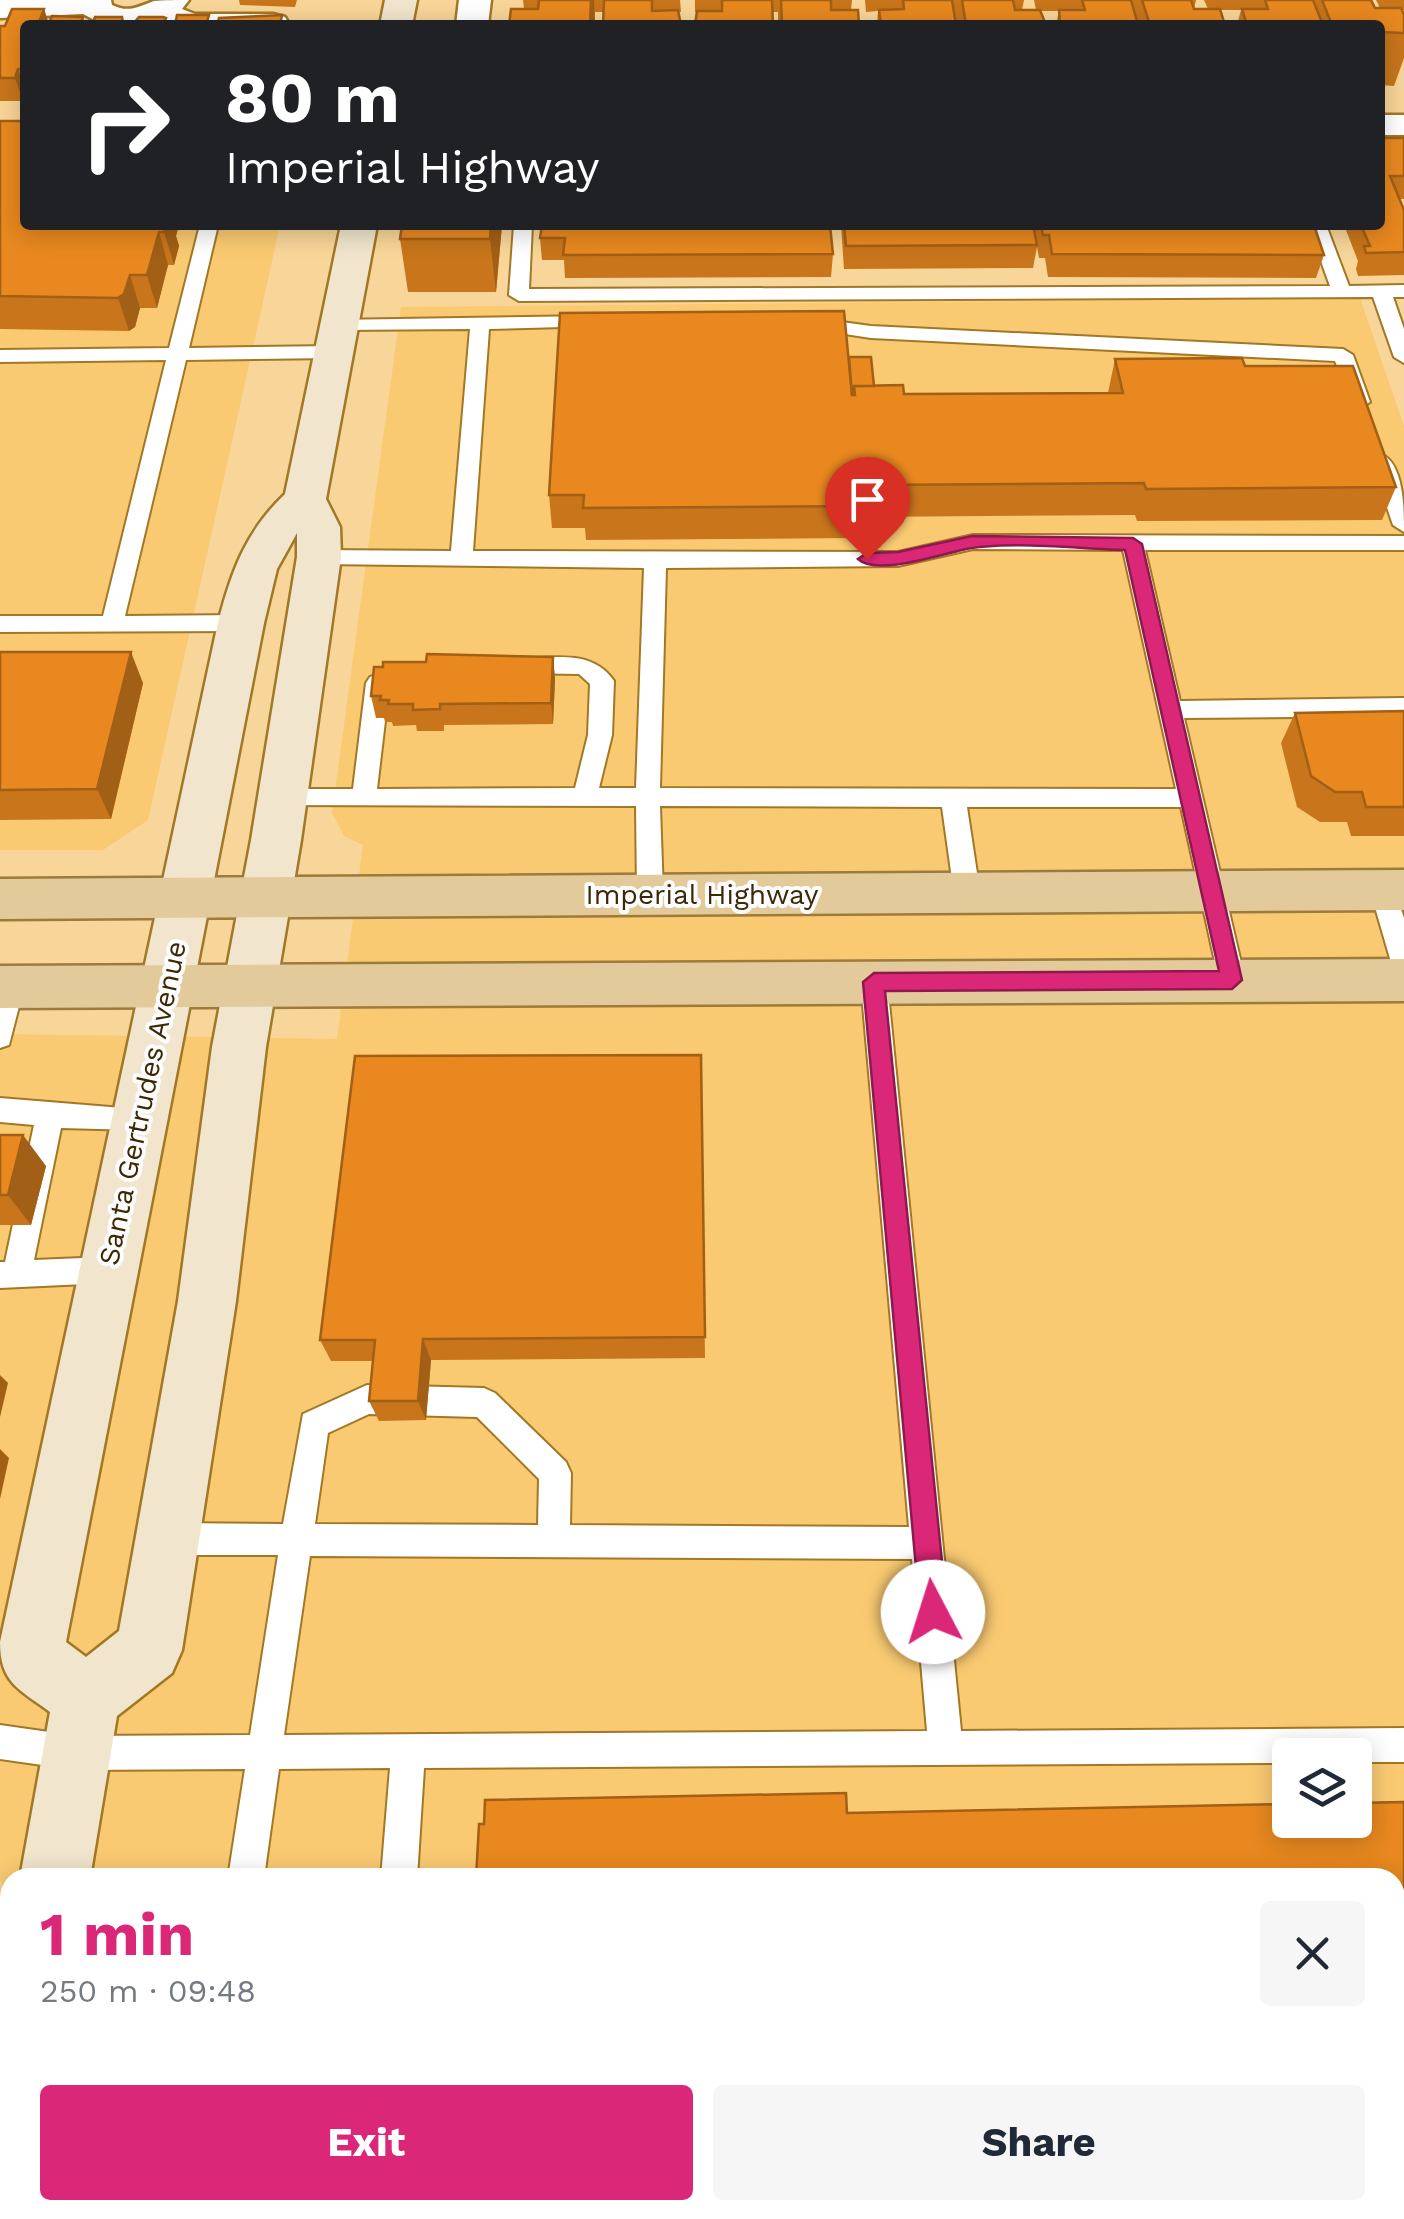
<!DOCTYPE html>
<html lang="en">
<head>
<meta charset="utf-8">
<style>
	:root { --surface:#fff; --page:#f6f6f7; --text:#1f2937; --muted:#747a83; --accent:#db2777 }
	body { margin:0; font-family:"Work Sans",sans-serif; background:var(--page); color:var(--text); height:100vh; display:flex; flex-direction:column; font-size:38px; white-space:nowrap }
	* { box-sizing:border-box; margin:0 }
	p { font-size:32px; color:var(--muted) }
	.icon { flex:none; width:55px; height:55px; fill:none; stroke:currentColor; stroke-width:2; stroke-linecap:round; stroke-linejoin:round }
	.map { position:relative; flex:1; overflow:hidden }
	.details { position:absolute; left:0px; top:1868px; width:1405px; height:352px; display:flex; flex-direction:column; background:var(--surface); border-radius:30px 30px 0 0; box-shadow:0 5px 25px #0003 }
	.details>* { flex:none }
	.hud { position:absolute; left:20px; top:20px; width:1365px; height:210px; border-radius:10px; box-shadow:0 5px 25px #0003; background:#202124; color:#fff; overflow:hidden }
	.tools { position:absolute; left:1272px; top:1738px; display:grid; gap:20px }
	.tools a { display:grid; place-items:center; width:100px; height:100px; border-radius:10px; background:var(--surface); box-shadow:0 5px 25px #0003; font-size:50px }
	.pin { position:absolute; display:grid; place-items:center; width:85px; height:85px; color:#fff; margin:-102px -42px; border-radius:50% 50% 50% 0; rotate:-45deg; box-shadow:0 0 10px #0007 }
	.pin .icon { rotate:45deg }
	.me { position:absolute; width:110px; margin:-55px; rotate:355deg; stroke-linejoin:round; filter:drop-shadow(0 0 8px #0008) }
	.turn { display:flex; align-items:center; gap:35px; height:210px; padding:0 40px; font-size:45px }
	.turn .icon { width:130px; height:130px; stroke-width:2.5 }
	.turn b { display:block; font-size:70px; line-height:85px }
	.round { display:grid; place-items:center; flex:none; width:105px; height:105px; border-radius:10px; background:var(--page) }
	.headline { display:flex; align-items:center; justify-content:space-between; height:170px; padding:0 40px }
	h1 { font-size:60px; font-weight:700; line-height:75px; color:var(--accent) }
	.cta { display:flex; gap:20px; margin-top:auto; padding:20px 40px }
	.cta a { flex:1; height:115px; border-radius:10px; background:var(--accent); color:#fff; font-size:40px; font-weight:700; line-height:115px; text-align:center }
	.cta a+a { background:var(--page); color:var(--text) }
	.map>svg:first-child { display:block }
	.built { fill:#faca72; fill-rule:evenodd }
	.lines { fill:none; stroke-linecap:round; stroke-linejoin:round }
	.lane-casing { stroke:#a17825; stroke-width:4 }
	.street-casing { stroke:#a17825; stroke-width:5 }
	.secondary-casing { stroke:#a17825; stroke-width:5 }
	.primary-casing { stroke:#9c7b3b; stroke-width:5 }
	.lane { fill:#fff; fill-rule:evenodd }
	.street { fill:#fff; fill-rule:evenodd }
	.secondary { fill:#f1e5cd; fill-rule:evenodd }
	.primary { fill:#e3ca9b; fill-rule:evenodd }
	.wall { fill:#c8751b }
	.shaded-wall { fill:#a25f16 }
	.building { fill:#e8881f; stroke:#a25f16; stroke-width:2.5 }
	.route { fill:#db2777; stroke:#8e194d; stroke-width:2.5 }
	.labels { text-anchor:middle; stroke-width:8; stroke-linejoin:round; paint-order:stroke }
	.street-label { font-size:28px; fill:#3b2906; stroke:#fcfcfc }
</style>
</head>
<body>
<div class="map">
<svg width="1404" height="2219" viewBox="0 0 1404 2219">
	<rect width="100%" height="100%" fill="#f8d598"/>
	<g class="built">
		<path d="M0,124l25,101h255l-132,595 -45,30h-103z"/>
		<path d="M1360,298l44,128v1793h-1317l1,-9h1307v-332h-1385v24l-10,-22v-846l337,5 26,-194 -19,-9 -12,-23 69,-506zM1290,1755h65v65h-65z"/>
	</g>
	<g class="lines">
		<g class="lane-casing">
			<g id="lane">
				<path d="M200,225h18l-29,123 145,-2 10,6 -10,6 -148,2 -61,256 116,-1 11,8 -11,8 -241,1v-16h103l63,-256 -166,2v-12l169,-2z"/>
				<path d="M514,225h18l-3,64 801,-3 -22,-61h18l23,61 55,-1v12h-11l11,32v34l-10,-6 -21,-60 -854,4 -10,-6z"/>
				<path d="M594,316l7,2v8l-112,3 -16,222 425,1 75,-17 431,1v14h-259l35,151 224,-3v18l-220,2 61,262 -4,8 -9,3 -9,-3 -4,-8 -38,-173h-214l13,86 -4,7h-18l-4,-7 -12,-86 -282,-1 3,88 -4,7h-18l-4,-7 -1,-88 -362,-1 -3,-7 3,-7 9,-2h70l13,-106 4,-6 15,-6 12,8 -8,8 -12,102 198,-1 13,-53 2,-51 -11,-10 -67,-1 -3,-6 3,-6 8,-2c34,-1 72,-10 94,22l-2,54 -13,53h37l8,-220 -325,-4 -11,-7 11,-7 132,1 19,-222 -130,1 -10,-6 3,-4zM973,549l150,1 53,239 -516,-1 6,-220 232,-2z"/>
				<path d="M812,318l59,8 472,23 10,6 17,47 -10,6 -7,-1 -18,-46 -464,-23 -66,-10 -3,-4z"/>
				<path d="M1381,454c23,9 23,56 23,78l-11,-7 -22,-64z"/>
				<path d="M1383,880l9,3 12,35v55l-9,-4 -4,-7 -21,-72 4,-7z"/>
				<path d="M874,971l9,3 4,8 74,749 443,-3v34h-49v-7h-65v8l-866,5 -7,110h-36l9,-110 -111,1 -15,109h-36l17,-109 -168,1 -77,-11v-34l77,11 173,-1 28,-180h-111l-11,-5 -5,-11 5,-11 11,-5 116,1 20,-110 64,-29 117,3 11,5 71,69 5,11 -1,52 339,2 -48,-545 4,-8zM369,1414l108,3 62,62 -1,46 -223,-1 13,-91zM310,1556l602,3 15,172 -643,4z"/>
				<path d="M11,976l9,3 4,8 -15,58 -9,3v-65z"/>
				<path d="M0,1098l147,12 4,8 -4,8 -10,4 -76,-2 -27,132 73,-3 10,4 5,9 -5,9 -10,4 -107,5v-26h5l29,-137 -34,-3z"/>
				<path d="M357,2210h38l-1,9h-38z"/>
			</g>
		</g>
		<g class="street-casing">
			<g id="street">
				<path d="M0,0h111l1,5c17,8 25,2 42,-4 9,-1 25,-1 35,-1l-7,9 13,5h78l12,3 4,7 -185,1 -21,-11 -83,4z"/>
				<path d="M459,0h32l-3,25h-32z"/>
				<rect x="1380" y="115" width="24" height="20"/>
			</g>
		</g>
		<g class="secondary-casing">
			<g id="secondary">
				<path d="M385,0h32l-5,25h-32z"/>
				<path d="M341,225h36l-51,274 14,28 1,30 -40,283 -35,207 -30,254 -54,349 -10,23 -55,43 -27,162h-70l30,-166c-31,-23 -50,-29 -50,-70l218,-1019c13,-51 28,-92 67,-129zM297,533v24l-46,283 -39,207 -34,254 -59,330 -33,26 -20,-15 198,-1019 13,-54z"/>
				<path d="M10,2090v120h18l-17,9h-11v-125z"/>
			</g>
		</g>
		<g class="primary-casing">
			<g id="primary">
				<path d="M1404,870v40l-1404,9v-40z"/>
				<path d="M1404,959v42l-1404,7v-42z"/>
			</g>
		</g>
		<use href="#lane" class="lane"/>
		<use href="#street" class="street"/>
		<use href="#secondary" class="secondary"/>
		<use href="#primary" class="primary"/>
	</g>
	<g class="wall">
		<path d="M239,0h66h-8l-2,7 -55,-2z"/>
		<path d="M523,0h157l1,12h-86v13l-71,-16z"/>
		<path d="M695,0h157l-1,10 8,15h-81v-13h-83z"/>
		<path d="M865,0h159l-2,10h14l-2,-10h162l-2,9h14l-4,-9h167l4,8h5l-4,-8h28v10h-3l3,5v43l-10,28 -14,-1v-60h-143l4,-15h-21l5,15h-169l3,-14h-19l6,14h-169l1,-14 -12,1z"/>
		<path d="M44,9l5,15 34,-7 2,8h-60v70l-2,6h-23v-75h5z"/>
		<path d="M0,121l25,104h154l-3,11 3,10 -5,19h-6l-11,43h-17l-5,19 -6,4 -129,-2z"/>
		<path d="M1380,138h24v61h-5l5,11v65l-46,1 -2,-7 2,-8 -14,-36h36z"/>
		<path d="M402,225h100l-6,67h-88l-8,-53z"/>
		<path d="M542,225l291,29 -2,23 -266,1 -1,-18h-22l-2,-22z"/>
		<path d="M841,225h473l10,30 -8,23 -268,-1 -3,-19h-6l-2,-11 -4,21 -189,1z"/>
		<path d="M1115,359l130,7 151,121 -14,33 -245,1 -2,-6 -274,2 -2,21 -273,2 -1,-12h-33l-3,-33 299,-134 26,25 30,8 204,-1z"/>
		<path d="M0,652l143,31 -32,136 -111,1z"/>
		<path d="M553,657l2,22 -2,45 -109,1v6h-27l-1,-6 -23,1 -1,-4h-7l-1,-4h-8l-5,-22 12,-29 43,-5z"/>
		<path d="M1404,711v125h-53l-4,-14h-27l-23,-15 -16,-64 14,-30z"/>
		<path d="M701,1055l4,303 -274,2 -5,60 -47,1 -10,-20 4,-40h-42l-11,-21z"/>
		<path d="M0,1135l46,31 -15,59h-31z"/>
		<path d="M1254,2210h91l2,9h-116v-1h25z"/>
	</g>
	<g class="shaded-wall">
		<path d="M591,0h3l1,25h-5z"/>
		<path d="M44,9l5,16h-11z"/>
		<path d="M18,69l7,20 -2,12 -8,-23z"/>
		<path d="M166,225h13l-3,11 3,10 -5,19 -10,-33z"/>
		<path d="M491,225h11l-6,67 -6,-53z"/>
		<path d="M159,232l9,33 -11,43 -10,-33z"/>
		<path d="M130,275l10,33 -5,19 -6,4 -11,-33z"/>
		<path d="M131,652l12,31 -32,136 -14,-30z"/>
		<path d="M553,657l2,22 -2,45 -2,-21z"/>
		<path d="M23,1135l23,31 -15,59 -23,-30z"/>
		<path d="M423,1339l8,21 -5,60 -8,-19z"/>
		<path d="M0,1375l8,8 -8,34z"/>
		<path d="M0,1449l9,9 -9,41z"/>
		<path d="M226,2210h17l-1,9h-17z"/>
	</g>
	<g class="building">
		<path d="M539,0h52l-1,25h-81l2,-16h27z"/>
		<path d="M604,0h48v11l26,-1 3,15h-78z"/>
		<path d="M722,0h50l1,25h-78l2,-14h25z"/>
		<path d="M781,0h50v10h27l1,15h-77z"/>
		<path d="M903,0h49l4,25h-75l-2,-15 25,-1z"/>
		<path d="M962,0h51l2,10h25l6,15h-80z"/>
		<path d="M1082,0h49l7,25h-78l-1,-15h26z"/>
		<path d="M1142,0h49l3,9h26l5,16h-75z"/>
		<path d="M1265,0h48l10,25h-76l-5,-16h26z"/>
		<path d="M1322,0h49l4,8h26l3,7v18l-24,-1v-7h-48z"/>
		<path d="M12,9h32l-6,16h-13v44h-7l-3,9h-15v-52h5z"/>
		<path d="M177,15h32l-3,10h-31z"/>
		<path d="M282,15l-2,10h-63l2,-7z"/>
		<path d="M52,16l31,1 -3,8h-32z"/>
		<path d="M95,17h27l1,6h11l5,-6h24l3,1 -3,7h-71z"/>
		<path d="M0,121h25v104h141l-2,7h-5l-12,43h-17l-6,19 -6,4 -118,-2z"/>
		<path d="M1380,138h24v38h-14l14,34v42l-38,1 -2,-7h6l-9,-21h19z"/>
		<path d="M402,225h89l-1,14h-90z"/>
		<path d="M542,225h288l3,29 -270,1 2,-17h-25z"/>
		<path d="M844,225h189l4,20 -191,1z"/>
		<path d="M1041,225h273l10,30 -272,-1 -3,-19h-6z"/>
		<path d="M844,311l8,84h3l-1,-9 49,-1 1,9 219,-1 -8,-34 127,-1 3,8h108l43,121 -250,2 -2,-6 -284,2 2,21 -279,2 1,-13h-35l11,-182z"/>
		<path d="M849,357h22l3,29h-20l-2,9z"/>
		<path d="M0,652h131l-34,137 -97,1z"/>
		<path d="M427,654l126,3 -2,46 -111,1v5l-27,1v-6h-25l1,-4h-9l1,-4h-10l3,-29h9v-5h43z"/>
		<path d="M1404,711v96h-38l-4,-15h-27l-24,-16 -16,-63z"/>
		<path d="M701,1055l4,282 -282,2 -5,62h-49l6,-61h-55l35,-284z"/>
		<path d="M0,1135h23l-15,60h-8z"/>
		<path d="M846,1793l1,20 443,-9v16h65v-17l49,-1v258h-9v-182h-919l3,-54h5l1,-24z"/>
		<path d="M149,2210h77l-1,9h-77z"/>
		<rect x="673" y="2210" width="74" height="9"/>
		<path d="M1275,2210h70l2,9h-71z"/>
	</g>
	<path class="route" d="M972,536l161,2 9,6 100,436 -10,9 -347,2 62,621 -4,9 -10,4 -9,-4 -4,-9 -57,-630 11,-9 345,-2 -94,-421c-46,-1 -119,-10 -163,0 -23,5 -86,26 -104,9l9,-6 31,-1z"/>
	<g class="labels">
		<g class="street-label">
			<text x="702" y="904">Imperial Highway</text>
			<text transform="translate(142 1103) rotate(-78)" y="10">Santa Gertrudes Avenue</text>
		</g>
	</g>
</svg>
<div class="tools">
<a><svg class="icon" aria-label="layers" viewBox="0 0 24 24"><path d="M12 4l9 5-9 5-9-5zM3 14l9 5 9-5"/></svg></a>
</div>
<div class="pin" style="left:867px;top:559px;background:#d93025"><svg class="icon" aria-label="arrive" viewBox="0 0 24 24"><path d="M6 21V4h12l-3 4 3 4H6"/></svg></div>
<svg class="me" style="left:933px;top:1612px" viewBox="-20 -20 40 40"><circle r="19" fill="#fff"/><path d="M0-13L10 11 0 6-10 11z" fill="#db2777"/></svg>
<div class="hud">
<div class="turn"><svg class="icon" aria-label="right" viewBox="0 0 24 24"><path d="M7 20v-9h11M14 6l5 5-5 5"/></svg><div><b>80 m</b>Imperial Highway</div></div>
</div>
<section class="details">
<div class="headline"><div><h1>1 min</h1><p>250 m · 09:48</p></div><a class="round"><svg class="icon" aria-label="close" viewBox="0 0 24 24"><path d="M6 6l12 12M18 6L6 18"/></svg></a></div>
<div class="cta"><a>Exit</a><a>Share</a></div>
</section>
</div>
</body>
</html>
